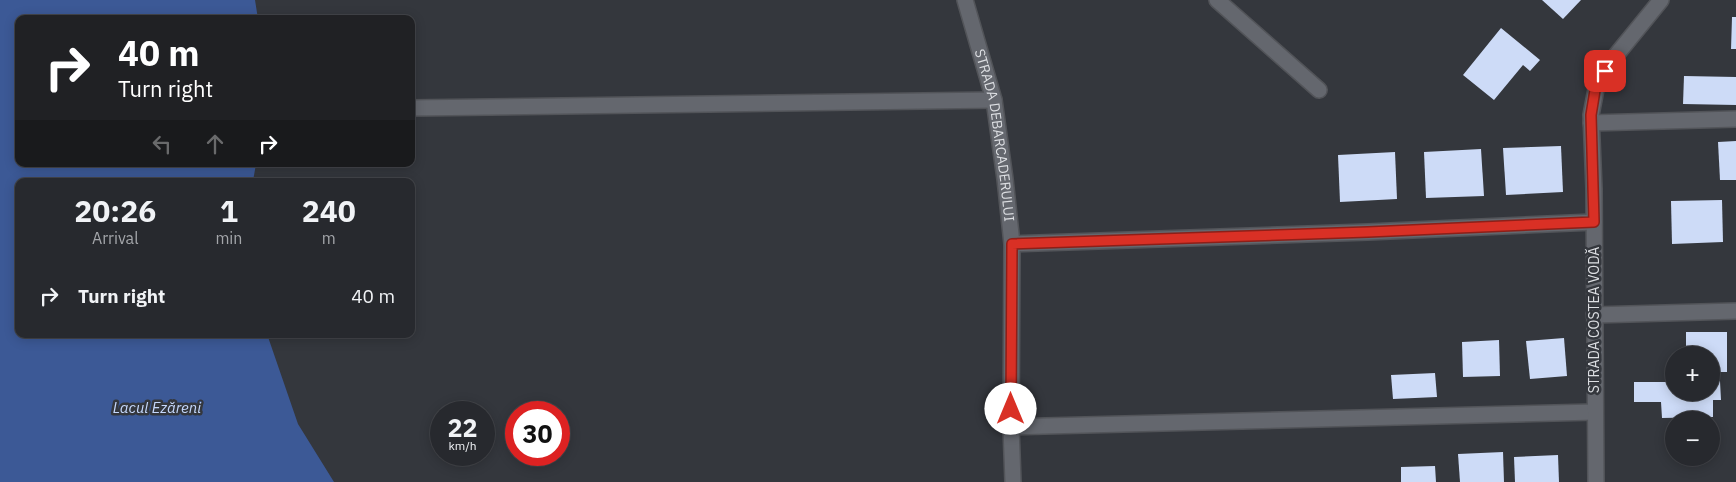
<!DOCTYPE html>
<html lang="en">
<head>
<meta charset="utf-8">
<style>
	:root { --surface:#27292e; --page:#33353a; --text:#f1f3f6; --muted:#a4a6aa; --line:#43454a }
	body { margin:0; font-family:"IBM Plex Sans",sans-serif; background:var(--page); color:var(--text); height:100vh; display:flex; flex-direction:column; font-size:19px; white-space:nowrap }
	* { box-sizing:border-box; margin:0 }
	p { font-size:16px; color:var(--muted) }
	.icon { flex:none; width:28px; height:28px; fill:none; stroke:currentColor; stroke-width:2; stroke-linecap:round; stroke-linejoin:round }
	.map { position:relative; flex:1; overflow:hidden }
	.drawer { position:absolute; left:15px; top:178px; width:400px; height:160px; display:flex; flex-direction:column; background:var(--surface); border-radius:10px; box-shadow:0 2px 12px #0003,0 0 0 1px var(--line) }
	.drawer>* { flex:none }
	.guide { position:absolute; left:15px; top:15px; width:400px; height:152px; border-radius:10px; box-shadow:0 2px 12px #0003,0 0 0 1px var(--line); background:#202124; color:#fff; overflow:hidden }
	.buttons { position:absolute; left:1665px; top:346px; display:grid; gap:10px }
	.buttons a { display:grid; place-items:center; width:55px; height:55px; border-radius:50%; background:var(--surface); box-shadow:0 2px 12px #0003,0 0 0 1px var(--line); font-size:25px }
	.speed { position:absolute; left:430px; top:401px; display:flex; gap:10px; font-size:25px; font-weight:700; text-align:center }
	.speed>* { display:grid; place-content:center; width:65px; height:65px; border-radius:50%; background:var(--surface); box-shadow:0 2px 12px #0003,0 0 0 1px var(--line); line-height:1 }
	.speed small { font-size:12px; font-weight:400 }
	.speed .limit { border:8px solid #d22; background:#fff; color:#111 }
	.pin { position:absolute; display:grid; place-items:center; width:42px; height:42px; color:#fff; margin:-21px; border-radius:10px; box-shadow:0 2px 8px #0006 }
	.me { position:absolute; width:55px; margin:-28px; rotate:0deg; stroke-linejoin:round; filter:drop-shadow(0 0 4px #0008) }
	.turn { display:flex; align-items:center; gap:18px; height:105px; padding:0 20px; font-size:22px }
	.turn .icon { width:65px; height:65px; stroke-width:2.5 }
	.turn b { display:block; font-size:35px; line-height:42px }
	.lanes { display:flex; align-items:center; height:48px; padding:0 20px; background:#0003; justify-content:center; gap:25px; direction:ltr }
	.lanes .off { opacity:.35 }
	.eta { display:flex; justify-content:space-evenly; align-items:center; height:85px; text-align:center }
	.eta b { font-size:30px; font-weight:700; line-height:35px }
	ul { padding:0; list-style:none }
	li { display:flex; align-items:center; gap:15px; height:65px; padding:0 20px }
	li div { flex:1 }
	li b { display:block; font-size:19px }
	li em { font-style:normal }
	.map>svg:first-child { display:block }
	.water { fill:#3c5996 }
	.building { fill:#cddbf7 }
	.lines { fill:none; stroke-linecap:round; stroke-linejoin:round }
	.lane-casing { stroke:#525459; stroke-width:18 }
	.street-casing { stroke:#525459; stroke-width:18 }
	.lane { stroke:#64676e; stroke-width:15 }
	.street { stroke:#64676e; stroke-width:15 }
	.route-casing { stroke:#8d1f18; stroke-width:12 }
	.route { stroke:#d93025; stroke-width:9 }
	.labels { text-anchor:middle; stroke-width:5; stroke-linejoin:round; paint-order:stroke }
	.street-label { font-size:14px; fill:#dcdee2; stroke:#34373d }
	.water-label { font-size:15px; font-style:italic; fill:#c5d8fc; stroke:#34373d }
</style>
</head>
<body>
<div class="map">
<svg width="1736" height="482" viewBox="0 0 1736 482">
	<rect width="100%" height="100%" fill="#34373d"/>
	<path class="water" d="M0,0h255l3,19h-239v145h237l-3,17h-234v153h248l31,90 36,58h-334z"/>
	<g class="building">
		<path d="M1542,0h39l-18,19z"/>
		<path d="M1732,17h4v32h-5z"/>
		<path d="M1501,28l39,32 -10,11 -7,-6 -29,35 -31,-25z"/>
		<path d="M1684,76l52,1v28l-53,-1z"/>
		<path d="M1736,141v39h-16l-2,-38z"/>
		<path d="M1561,146l2,46 -57,3 -3,-47z"/>
		<path d="M1481,149l3,47 -58,2 -2,-46z"/>
		<path d="M1395,152l2,47 -57,3 -2,-47z"/>
		<path d="M1722,200l1,42 -51,2 -1,-43z"/>
		<path d="M1686,332h41v40h-16v-17h-25z"/>
		<path d="M1564,338l3,38 -37,3 -4,-38z"/>
		<path d="M1499,340l1,36 -37,1 -1,-35z"/>
		<path d="M1435,373l2,24 -44,2 -2,-24z"/>
		<path d="M1711,381h9l1,19h-8v17l-51,1 -1,-16h-27v-20h40v10h37z"/>
		<path d="M1503,452l1,30h-44l-2,-28z"/>
		<path d="M1558,455l1,27h-44l-1,-25z"/>
		<path d="M1435,466l1,16h-35v-15z"/>
	</g>
	<g class="lines">
		<g class="lane-casing">
			<g id="lane">
				<path d="M1217,0l102,90"/>
				<path d="M411,108l583,-8"/>
				<path d="M1591,123l145,-4"/>
				<path d="M1012,244l356,-12 226,-10"/>
				<path d="M1594,315l142,-4"/>
				<path d="M1011,427l584,-15"/>
			</g>
		</g>
		<g class="street-casing">
			<g id="street">
				<path id="s1" d="M965,0l29,100 11,79 7,65 -1,183 2,55"/>
				<path d="M1596,482l-2,-293 -3,-74 6,-31 16,-25 48,-59"/>
			</g>
		</g>
		<use href="#lane" class="lane"/>
		<use href="#street" class="street"/>
	</g>
	<g class="lines">
		<g class="route-casing">
			<path id="route" d="M1011,409l1,-165 356,-12 226,-10 -3,-107 5,-31 9,-13"/>
		</g>
		<use href="#route" class="route"/>
	</g>
	<g class="labels">
		<g class="street-label">
			<text dy="5" stroke="none"><textPath href="#s1" startOffset="139">STRADA DEBARCADERULUI</textPath></text>
			<text transform="translate(1594 320) rotate(-90)" y="5">STRADA COSTEA VODĂ</text>
		</g>
		<g class="water-label">
			<text x="157" y="413">Lacul Ezăreni</text>
		</g>
	</g>
</svg>
<div class="buttons">
<a>+</a>
<a>−</a>
</div>
<div class="speed"><div>22<small>km/h</small></div><div class="limit">30</div></div>
<div class="pin" style="left:1605px;top:71px;background:#d93025"><svg class="icon" aria-label="arrive" viewBox="0 0 24 24"><path d="M6 21V4h12l-3 4 3 4H6"/></svg></div>
<svg class="me" style="left:1011px;top:409px" viewBox="-20 -20 40 40"><circle r="19" fill="#fff"/><path d="M0-13L10 11 0 6-10 11z" fill="#d93025"/></svg>
<div class="guide">
<div class="turn"><svg class="icon" aria-label="right" viewBox="0 0 24 24"><path d="M7 20v-9h11M14 6l5 5-5 5"/></svg><div><b>40 m</b>Turn right</div></div>
<div class="lanes"><svg class="icon off" aria-label="left" viewBox="0 0 24 24"><path d="M17 20v-9H6M10 6l-5 5 5 5"/></svg><svg class="icon off" aria-label="ahead" viewBox="0 0 24 24"><path d="M12 20V5M6 11l6-6 6 6"/></svg><svg class="icon" aria-label="right" viewBox="0 0 24 24"><path d="M7 20v-9h11M14 6l5 5-5 5"/></svg></div>
</div>
<section class="drawer">
<div class="eta">
<div><b>20:26</b><p>Arrival</p></div>
<div><b>1</b><p>min</p></div>
<div><b>240</b><p>m</p></div>
</div>
<ul>
<li><svg class="icon" aria-label="right" viewBox="0 0 24 24"><path d="M7 20v-9h11M14 6l5 5-5 5"/></svg><div><b>Turn right</b></div><em>40 m</em></li>
</ul>
</section>
</div>
</body>
</html>
